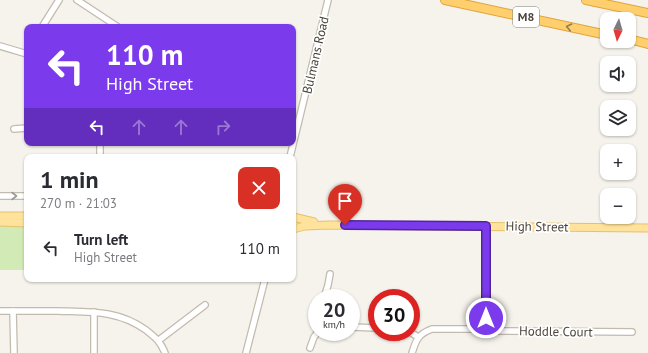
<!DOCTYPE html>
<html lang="en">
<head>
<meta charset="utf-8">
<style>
	:root { --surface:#fff; --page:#f7f7f7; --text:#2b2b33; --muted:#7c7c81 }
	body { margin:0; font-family:"PT Sans",sans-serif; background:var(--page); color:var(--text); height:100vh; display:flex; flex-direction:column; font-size:15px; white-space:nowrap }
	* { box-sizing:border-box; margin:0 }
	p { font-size:13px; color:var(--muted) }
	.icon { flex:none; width:22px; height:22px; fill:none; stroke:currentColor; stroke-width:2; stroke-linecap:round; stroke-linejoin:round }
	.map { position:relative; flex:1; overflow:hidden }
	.details { position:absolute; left:24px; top:154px; width:272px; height:128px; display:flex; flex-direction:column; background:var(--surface); border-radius:8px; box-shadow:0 1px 3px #0004 }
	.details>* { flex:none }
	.banner { position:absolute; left:24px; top:24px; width:272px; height:122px; border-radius:8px; box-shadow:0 1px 3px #0004; background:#7c3aed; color:#fff; overflow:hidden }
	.needle { width:26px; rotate:185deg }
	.fabs { position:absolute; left:600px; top:12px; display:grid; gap:8px }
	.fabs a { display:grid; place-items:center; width:36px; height:36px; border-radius:8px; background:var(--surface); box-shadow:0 1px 3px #0004; font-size:20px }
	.speed { position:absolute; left:308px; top:289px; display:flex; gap:8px; font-size:20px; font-weight:700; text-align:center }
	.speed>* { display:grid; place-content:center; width:52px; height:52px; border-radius:50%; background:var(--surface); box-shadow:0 1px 3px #0004; line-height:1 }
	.speed small { font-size:10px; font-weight:400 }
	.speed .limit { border:6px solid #d22; background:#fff; color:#111 }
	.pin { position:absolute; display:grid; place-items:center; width:34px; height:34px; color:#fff; margin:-41px -17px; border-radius:50% 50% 50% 0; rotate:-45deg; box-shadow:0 0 4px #0007 }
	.pin .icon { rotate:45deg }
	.me { position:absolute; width:44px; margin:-22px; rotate:0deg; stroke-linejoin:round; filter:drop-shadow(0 0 3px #0008) }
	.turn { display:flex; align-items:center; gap:14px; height:84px; padding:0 16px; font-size:18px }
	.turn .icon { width:52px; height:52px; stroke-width:2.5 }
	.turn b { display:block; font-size:28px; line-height:34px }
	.lanes { display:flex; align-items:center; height:38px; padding:0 16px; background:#0003; justify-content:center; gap:20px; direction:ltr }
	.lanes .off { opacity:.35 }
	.round { display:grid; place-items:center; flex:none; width:42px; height:42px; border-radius:8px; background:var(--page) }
	.summary { display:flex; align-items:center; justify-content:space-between; height:68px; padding:0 16px }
	h1 { font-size:24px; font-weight:800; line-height:30px }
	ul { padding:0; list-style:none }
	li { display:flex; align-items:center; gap:12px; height:52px; padding:0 16px }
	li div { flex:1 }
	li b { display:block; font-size:15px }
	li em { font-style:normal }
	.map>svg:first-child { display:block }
	.green { fill:#d2eab5 }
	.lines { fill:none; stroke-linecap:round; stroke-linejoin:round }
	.minor-casing { stroke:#c2bbae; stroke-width:8 }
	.major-casing { stroke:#e6c16a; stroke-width:9 }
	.highway-casing { stroke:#e0a43c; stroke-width:10 }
	.minor { stroke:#fff; stroke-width:5.5 }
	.major { stroke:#ffe39c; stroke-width:7 }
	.highway { stroke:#ffcf6e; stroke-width:8 }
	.oneway { stroke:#937c4e }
	.oneway2 { stroke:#9c9892 }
	.route-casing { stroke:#51269a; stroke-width:10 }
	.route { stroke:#7c3aed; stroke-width:7 }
	.labels { text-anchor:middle; stroke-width:3.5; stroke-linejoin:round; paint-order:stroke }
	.shield { fill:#fff; stroke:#817c74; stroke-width:1 }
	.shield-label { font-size:12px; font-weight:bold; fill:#4b4439 }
	.street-label { font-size:13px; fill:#4b4439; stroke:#fff }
</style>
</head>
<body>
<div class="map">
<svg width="648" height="353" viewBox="0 0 648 353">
	<rect width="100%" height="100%" fill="#f6f3ec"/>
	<path class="green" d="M0,225l27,1v44h-27z"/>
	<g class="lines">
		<g class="minor-casing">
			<g id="minor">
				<path d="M77,0l41,27"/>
				<path d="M42,27l17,-27"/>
				<path d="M0,46l27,8"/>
				<path d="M14,129l13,-1"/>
				<path d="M100,143v14"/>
				<path d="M290,157l38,-157"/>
				<path d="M0,196h27"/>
				<path d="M324,298l4,-13 2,-11"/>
				<path d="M0,311c19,0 39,0 58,0 33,1 60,-1 88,19 10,8 14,11 19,23"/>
				<path d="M13,311l1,42"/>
				<path d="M482,325l15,6 135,1"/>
				<path d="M351,327l26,1"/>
				<path d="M410,332l8,5"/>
				<path d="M159,340l46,-35"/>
				<path d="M310,348l4,-11 4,-5"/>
				<path d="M94,353v-41"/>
				<path d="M246,353l19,-74"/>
				<path d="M412,353c4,-13 6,-19 20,-24h44l6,-4 4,-7v-92"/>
			</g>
		</g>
		<g class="major-casing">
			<g id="major">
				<path d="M0,216h27"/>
				<path d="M293,217l21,5"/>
				<path d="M0,222l27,1"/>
				<path d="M293,229l12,-3 24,-1 319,3"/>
			</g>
		</g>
		<g class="highway-casing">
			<g id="highway">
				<path d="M445,0l162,35"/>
				<path d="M586,0l62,13"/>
				<path d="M629,39l19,5"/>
			</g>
		</g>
		<use href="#minor" class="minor"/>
		<use href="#major" class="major"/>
		<use href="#highway" class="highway"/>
	</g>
	<defs><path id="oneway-chevron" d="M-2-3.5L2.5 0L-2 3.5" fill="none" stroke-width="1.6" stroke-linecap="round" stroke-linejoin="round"/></defs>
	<use class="oneway" href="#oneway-chevron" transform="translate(569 27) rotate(-168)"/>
	<use class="oneway2" href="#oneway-chevron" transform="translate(14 196)"/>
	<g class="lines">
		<g class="route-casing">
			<path id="route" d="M345,225l141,1v92"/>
		</g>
		<use href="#route" class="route"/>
	</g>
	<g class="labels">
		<rect class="shield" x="513" y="7" width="26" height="20" rx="3"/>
		<g class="shield-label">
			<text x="526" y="21">M8</text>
		</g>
		<g class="street-label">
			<text transform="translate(315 55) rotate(-77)" y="5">Bulmans Road</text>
			<text transform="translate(537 226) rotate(1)" y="5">High Street</text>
			<text transform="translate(556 331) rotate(1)" y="5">Hoddle Court</text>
		</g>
	</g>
</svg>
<div class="fabs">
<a><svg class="needle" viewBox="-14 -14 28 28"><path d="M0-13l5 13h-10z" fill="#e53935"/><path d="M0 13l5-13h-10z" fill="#7c7c81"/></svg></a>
<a><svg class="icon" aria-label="sound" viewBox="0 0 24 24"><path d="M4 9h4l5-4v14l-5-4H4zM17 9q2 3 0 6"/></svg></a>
<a><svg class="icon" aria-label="layers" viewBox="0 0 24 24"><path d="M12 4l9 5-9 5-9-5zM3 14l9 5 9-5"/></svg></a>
<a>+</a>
<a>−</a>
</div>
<div class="speed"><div>20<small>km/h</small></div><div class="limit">30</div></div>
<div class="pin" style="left:345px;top:225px;background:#d93025"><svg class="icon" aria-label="arrive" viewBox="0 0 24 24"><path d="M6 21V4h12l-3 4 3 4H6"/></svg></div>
<svg class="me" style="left:486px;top:318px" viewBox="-20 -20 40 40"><circle r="17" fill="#7c3aed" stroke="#fff" stroke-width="3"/><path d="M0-11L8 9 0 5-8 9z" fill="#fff"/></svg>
<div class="banner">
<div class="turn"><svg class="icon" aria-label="left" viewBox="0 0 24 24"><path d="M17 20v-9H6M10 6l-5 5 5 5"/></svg><div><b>110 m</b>High Street</div></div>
<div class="lanes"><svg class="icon" aria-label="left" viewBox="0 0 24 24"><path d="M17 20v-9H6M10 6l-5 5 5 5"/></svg><svg class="icon off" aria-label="ahead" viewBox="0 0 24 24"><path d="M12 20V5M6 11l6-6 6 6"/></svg><svg class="icon off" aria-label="ahead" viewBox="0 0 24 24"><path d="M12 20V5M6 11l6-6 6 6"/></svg><svg class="icon off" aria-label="right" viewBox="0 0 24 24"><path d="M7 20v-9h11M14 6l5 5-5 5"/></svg></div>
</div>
<section class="details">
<div class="summary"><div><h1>1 min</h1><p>270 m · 21:03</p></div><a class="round" style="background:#d93025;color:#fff"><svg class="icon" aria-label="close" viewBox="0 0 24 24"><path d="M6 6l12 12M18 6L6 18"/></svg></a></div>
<ul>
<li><svg class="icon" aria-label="left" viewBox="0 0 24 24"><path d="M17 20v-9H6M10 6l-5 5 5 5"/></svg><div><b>Turn left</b><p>High Street</p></div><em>110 m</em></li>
</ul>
</section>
</div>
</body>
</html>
